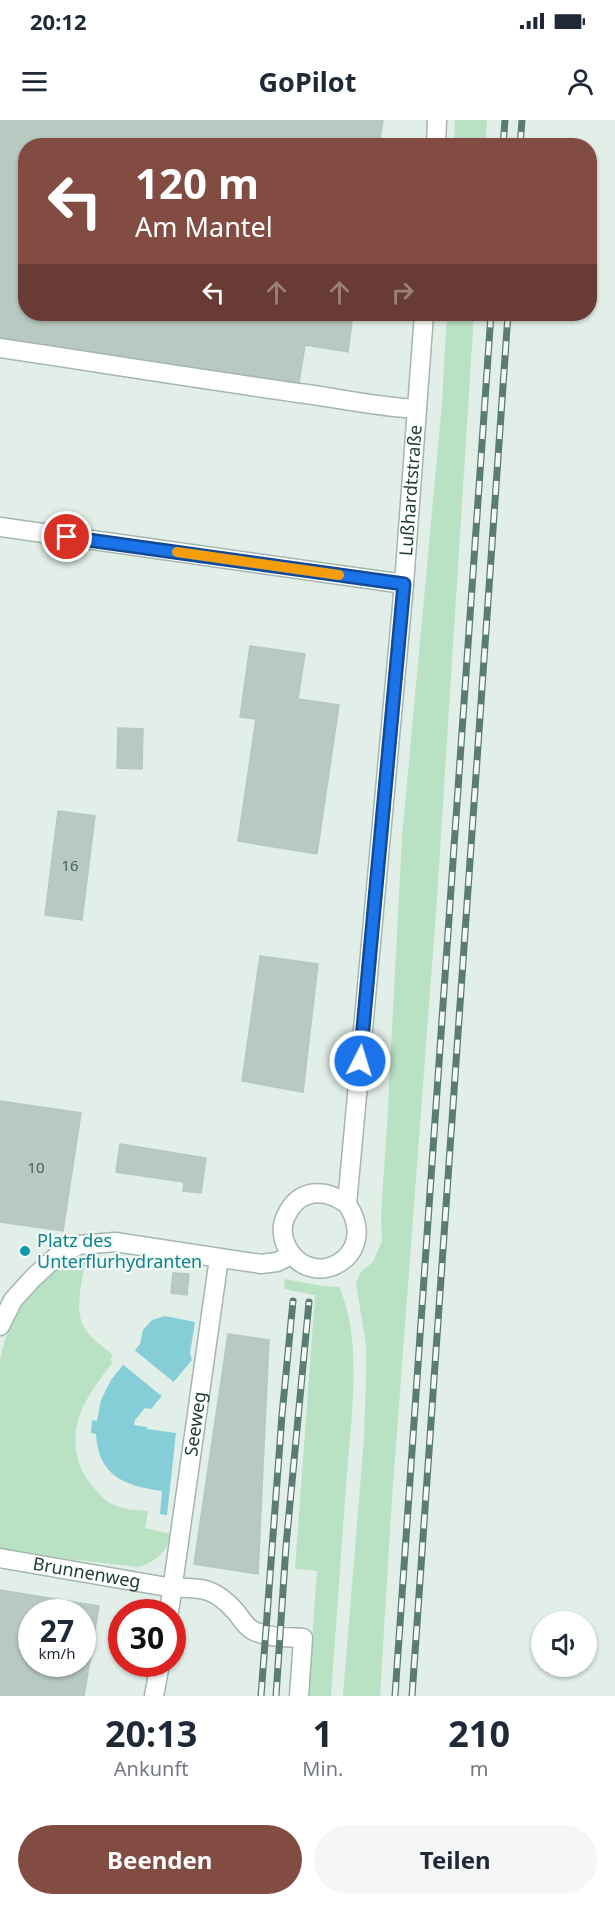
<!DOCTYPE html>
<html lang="de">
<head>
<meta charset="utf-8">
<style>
	:root { --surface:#fff; --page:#f6f6f7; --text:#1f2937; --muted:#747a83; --accent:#834c42 }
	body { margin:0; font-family:"Noto Sans",sans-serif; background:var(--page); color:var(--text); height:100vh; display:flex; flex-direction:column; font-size:22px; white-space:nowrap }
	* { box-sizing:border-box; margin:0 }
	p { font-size:20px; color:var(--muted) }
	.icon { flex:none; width:33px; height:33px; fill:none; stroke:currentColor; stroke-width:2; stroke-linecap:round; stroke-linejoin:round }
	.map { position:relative; height:1576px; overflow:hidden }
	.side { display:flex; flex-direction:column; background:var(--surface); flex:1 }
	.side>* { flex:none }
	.banner { position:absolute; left:18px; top:18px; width:579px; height:183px; border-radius:24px; box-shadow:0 2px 4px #0004; background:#834c42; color:#fff; overflow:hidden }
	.controls { position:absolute; left:531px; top:1491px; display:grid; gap:12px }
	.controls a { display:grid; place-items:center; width:66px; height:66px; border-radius:50%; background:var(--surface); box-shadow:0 2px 4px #0004; font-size:30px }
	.speed { position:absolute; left:18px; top:1479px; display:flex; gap:12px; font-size:30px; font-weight:700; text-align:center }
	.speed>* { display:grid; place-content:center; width:78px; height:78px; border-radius:50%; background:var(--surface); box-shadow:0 2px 4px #0004; line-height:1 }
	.speed small { font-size:15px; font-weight:400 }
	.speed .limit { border:9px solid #d22; background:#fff; color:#111 }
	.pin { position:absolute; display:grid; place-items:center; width:51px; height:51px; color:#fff; margin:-26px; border:3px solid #fff; border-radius:50%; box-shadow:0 2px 6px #0007 }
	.me { position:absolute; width:66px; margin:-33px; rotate:5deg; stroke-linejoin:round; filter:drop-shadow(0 0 4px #0008) }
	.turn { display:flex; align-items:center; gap:21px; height:126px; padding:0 18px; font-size:27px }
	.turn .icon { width:78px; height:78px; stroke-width:2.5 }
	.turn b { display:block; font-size:42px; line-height:51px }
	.lanes { display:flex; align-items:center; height:57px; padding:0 18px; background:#0003; justify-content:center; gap:30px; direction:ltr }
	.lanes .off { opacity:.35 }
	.eta { display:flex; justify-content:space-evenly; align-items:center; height:102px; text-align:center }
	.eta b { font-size:36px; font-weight:700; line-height:42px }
	.primary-button { display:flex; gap:12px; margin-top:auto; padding:12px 18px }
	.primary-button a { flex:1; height:69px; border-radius:36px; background:var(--accent); color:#fff; font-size:24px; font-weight:700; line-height:69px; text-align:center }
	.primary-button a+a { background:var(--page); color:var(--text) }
	.status { display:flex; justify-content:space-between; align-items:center; height:42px; padding:0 30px; background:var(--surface); direction:ltr }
	.status svg { height:16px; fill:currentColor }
	header { display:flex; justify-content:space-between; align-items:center; height:78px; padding:0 18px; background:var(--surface); font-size:27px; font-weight:700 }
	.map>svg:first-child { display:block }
	.green { fill:#b9e1c3 }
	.water { fill:#85cdd7 }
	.pier { fill:#e2eee8 }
	.building { fill:#b7c9c1; stroke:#b4c8bf; stroke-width:1.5; fill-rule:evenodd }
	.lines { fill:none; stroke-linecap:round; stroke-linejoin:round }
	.minor-casing { stroke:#a4b6af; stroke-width:21 }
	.minor { stroke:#fff; stroke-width:18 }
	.rail-casing { stroke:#5b7c72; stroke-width:7 }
	.rail { stroke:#f3faf6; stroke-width:4.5; stroke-dasharray:14; stroke-linecap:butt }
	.route-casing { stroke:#114b97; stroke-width:15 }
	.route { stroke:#1a73e8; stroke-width:10 }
	.slow { stroke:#f59e0b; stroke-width:10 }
	.culture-dot { fill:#0f9aa8; stroke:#f3faf6; stroke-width:2 }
	.labels { text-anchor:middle; stroke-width:4.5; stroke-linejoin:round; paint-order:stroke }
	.number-label { font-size:15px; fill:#46625a }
	.street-label { font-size:18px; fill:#204037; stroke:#f3faf6 }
	.culture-label { font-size:18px; fill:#0d838f; stroke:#f3faf6; text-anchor:start }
</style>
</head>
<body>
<div class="status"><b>20:12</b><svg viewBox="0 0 49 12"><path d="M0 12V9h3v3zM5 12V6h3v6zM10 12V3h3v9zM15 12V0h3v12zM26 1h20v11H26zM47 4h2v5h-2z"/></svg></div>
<header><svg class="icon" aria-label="menu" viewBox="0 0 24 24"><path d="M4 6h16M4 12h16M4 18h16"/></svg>GoPilot<svg class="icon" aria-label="person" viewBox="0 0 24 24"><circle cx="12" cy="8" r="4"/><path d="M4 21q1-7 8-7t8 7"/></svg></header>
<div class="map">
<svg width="615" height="1576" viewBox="0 0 615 1576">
	<rect width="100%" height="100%" fill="#e2eee8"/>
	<g class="green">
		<path d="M455,0h32l-2,25h-31z"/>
		<path d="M447,194h27l-37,584 -45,600 -12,198h-37l21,-258 2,-60v-33l-10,-62 5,-11 12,-10 9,-21 -1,-25 6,-90 15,-289 40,-434z"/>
		<path d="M86,1138c-3,19 -13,54 -1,71 6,10 19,18 28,26l-3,5 3,2c-11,14 -29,38 -34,55 -8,26 -3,52 16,72 5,6 10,12 17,15 11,6 25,6 36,7l-3,17 26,6c-4,18 -15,28 -33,33l-138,-16v-190c7,-43 39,-96 86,-103z"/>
		<path d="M285,1159l37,7 17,1c25,55 11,139 7,199 -5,70 -10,140 -15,210h-23l9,-125 -22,-2 20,-274 -31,-6z"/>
	</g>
	<path class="water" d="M165,1196l30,6 -5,31 2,7 -41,49 -6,-1 -10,12 -1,5 13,2v2l29,4 -9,82 -7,-1 2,-23c-37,-5 -64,-15 -66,-57l-5,-1 1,-13 5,1 4,-21 10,-20 29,-36 3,-14 9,-10z"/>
	<path class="pier" d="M132,1228l43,35 -11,15 -43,-35z"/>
	<g class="building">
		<path d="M0,0h383l-4,26h-353v168h327l-5,38 -43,-7 -7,44 -298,-45z"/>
		<path d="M250,526l55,8 -7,45 41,6 -22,149 -79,-13 18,-122 -16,-2z"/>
		<path d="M118,608l25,1 -1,40 -25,-1z"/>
		<path d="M58,691l37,5 -13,104 -37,-5z"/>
		<path d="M260,836l58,8 -15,128 -61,-11z"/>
		<path d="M0,981l81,12 -18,118 -63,-9z"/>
		<path d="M120,1024l86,14 -5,35 -18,-2 1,-9 -68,-10z"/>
		<path d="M173,1153l16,1 -2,21 -16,-2z"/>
		<path d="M228,1214l41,6 -11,234 -64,-10z"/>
		<path d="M0,1470l99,16 -15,90h-84zM32,1492h50v52h-50z"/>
	</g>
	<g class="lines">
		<g class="minor-casing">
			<g id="minor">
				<path d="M436,26l1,-26"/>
				<path d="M0,228c100,15 199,31 299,45 39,5 78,14 118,16"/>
				<path d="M0,407l404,57"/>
				<path id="s1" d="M347,1084c-22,-16 -48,-16 -61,12 -5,9 -4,22 1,31 25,47 95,9 60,-43l57,-620 20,-270"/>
				<path d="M0,1206l13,-26 20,-22 23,-21 23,-12 36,-3 146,22 16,-2 14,-7"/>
				<path id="s2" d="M0,1438l173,30c30,-1 43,1 63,24 5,6 9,14 16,18 15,8 35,7 51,8l-4,58"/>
				<path id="s3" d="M169,1492l50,-354"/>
				<path d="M154,1576l6,-32"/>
			</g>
		</g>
		<use href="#minor" class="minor"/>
		<g class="rail-casing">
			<g id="rail">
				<path d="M503,26l2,-26"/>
				<path d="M520,26l2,-26"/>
				<path d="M261,1576l21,-281 11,-114"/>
				<path d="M276,1576l10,-150 23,-244"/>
				<path d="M395,1576l96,-1382"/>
				<path d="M412,1576l96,-1382"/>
			</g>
		</g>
		<use href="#rail" class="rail"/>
	</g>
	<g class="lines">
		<g class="route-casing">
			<path id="route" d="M67,417l337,47 -44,477"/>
		</g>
		<use href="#route" class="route"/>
		<path class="slow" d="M177,432l162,23"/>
	</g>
	<circle class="culture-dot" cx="25" cy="1131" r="6"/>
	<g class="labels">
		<g class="number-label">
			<text x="70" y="751">16</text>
			<text x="36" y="1053">10</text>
		</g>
		<g class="street-label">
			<text dy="6" stroke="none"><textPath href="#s1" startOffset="950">Lußhardtstraße</textPath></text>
			<text dy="6" stroke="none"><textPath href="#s3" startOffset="190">Seeweg</textPath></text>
			<text dy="6" stroke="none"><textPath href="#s2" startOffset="88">Brunnenweg</textPath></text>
		</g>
		<g class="culture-label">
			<text x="37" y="1127">Platz des<tspan x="37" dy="21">Unterflurhydranten</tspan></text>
		</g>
	</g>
</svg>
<div class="controls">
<a><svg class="icon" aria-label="sound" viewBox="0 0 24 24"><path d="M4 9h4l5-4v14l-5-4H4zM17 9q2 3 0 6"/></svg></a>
</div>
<div class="speed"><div>27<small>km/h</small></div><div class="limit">30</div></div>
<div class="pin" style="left:67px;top:417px;background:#d93025"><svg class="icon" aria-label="arrive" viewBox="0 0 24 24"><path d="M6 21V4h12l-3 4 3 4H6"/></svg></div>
<svg class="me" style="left:360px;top:941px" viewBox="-20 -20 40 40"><circle r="17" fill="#1a73e8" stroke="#fff" stroke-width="3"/><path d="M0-11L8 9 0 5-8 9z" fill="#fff"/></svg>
<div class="banner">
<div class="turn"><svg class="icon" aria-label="left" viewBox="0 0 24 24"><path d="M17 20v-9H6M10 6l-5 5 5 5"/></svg><div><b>120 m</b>Am Mantel</div></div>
<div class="lanes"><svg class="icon" aria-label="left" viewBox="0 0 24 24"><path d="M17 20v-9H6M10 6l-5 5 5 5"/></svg><svg class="icon off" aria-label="ahead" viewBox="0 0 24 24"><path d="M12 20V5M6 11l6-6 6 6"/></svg><svg class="icon off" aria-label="ahead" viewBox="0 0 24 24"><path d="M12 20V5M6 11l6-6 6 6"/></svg><svg class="icon off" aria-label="right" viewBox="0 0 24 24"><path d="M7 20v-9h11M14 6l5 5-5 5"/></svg></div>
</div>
</div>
<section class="side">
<div class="eta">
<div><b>20:13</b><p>Ankunft</p></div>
<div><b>1</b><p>Min.</p></div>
<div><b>210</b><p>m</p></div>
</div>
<div class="primary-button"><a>Beenden</a><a>Teilen</a></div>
</section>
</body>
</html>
